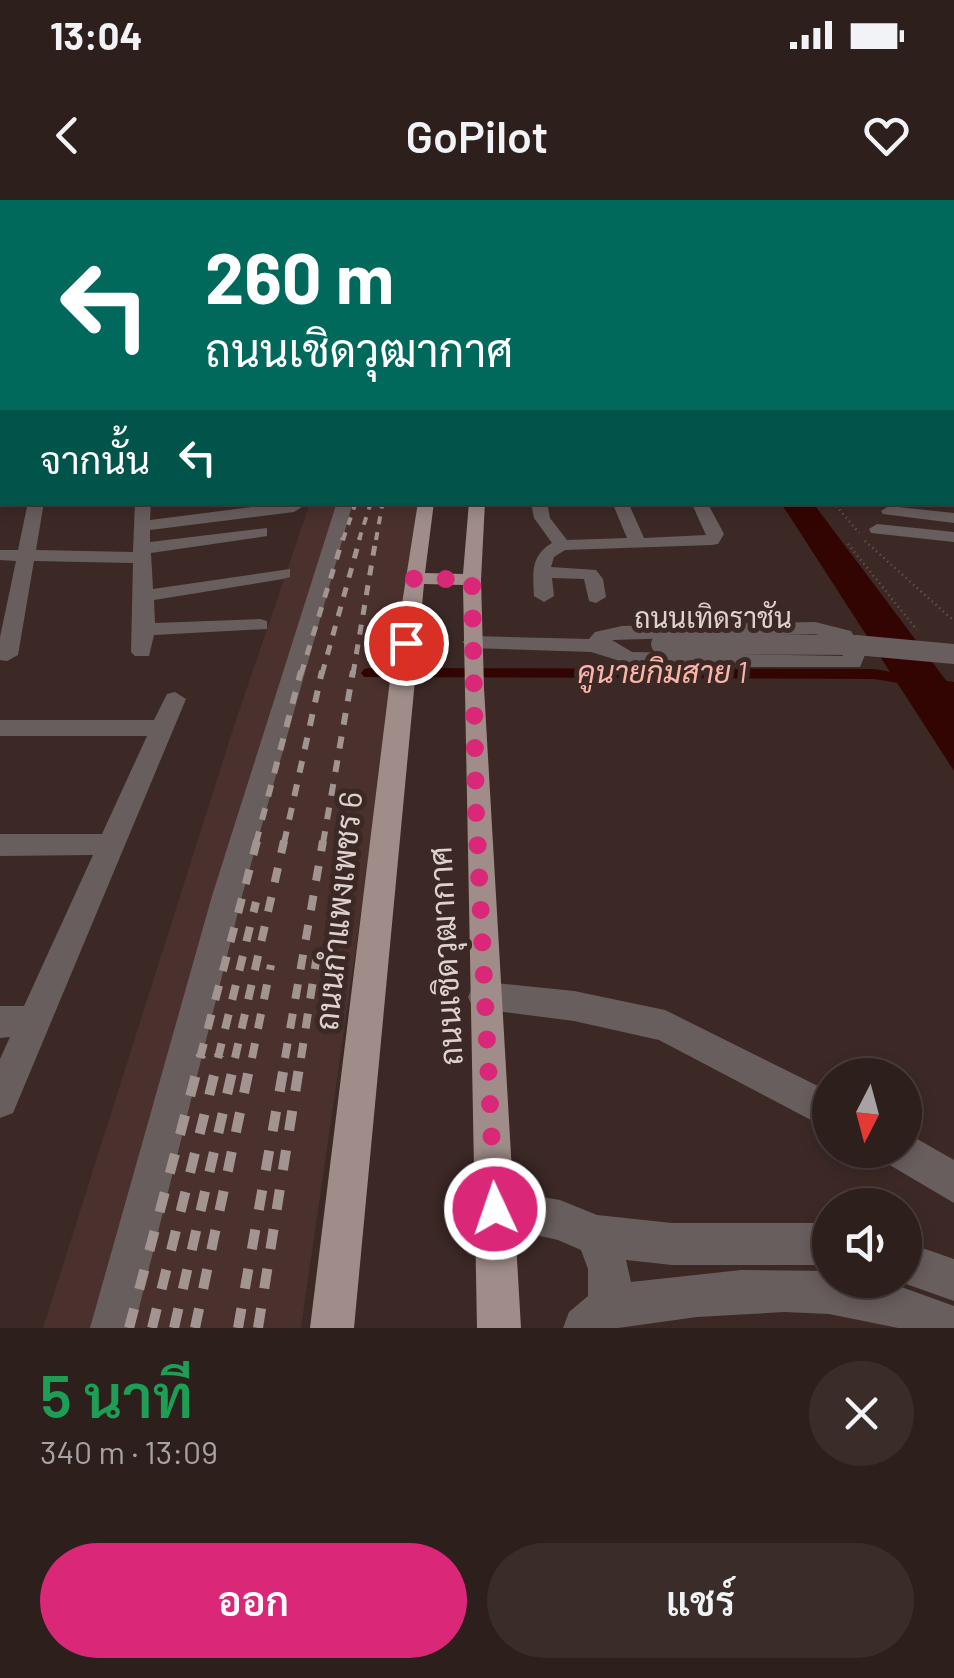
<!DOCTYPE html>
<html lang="th">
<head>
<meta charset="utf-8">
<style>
	:root { --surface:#2d1f1c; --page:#392c29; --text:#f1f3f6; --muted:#a7a2a3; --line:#483d3b; --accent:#db2777 }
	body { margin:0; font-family:Barlow,Sarabun,sans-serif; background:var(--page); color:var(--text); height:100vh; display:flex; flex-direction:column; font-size:38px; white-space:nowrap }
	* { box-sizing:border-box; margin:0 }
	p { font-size:32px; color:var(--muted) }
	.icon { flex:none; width:55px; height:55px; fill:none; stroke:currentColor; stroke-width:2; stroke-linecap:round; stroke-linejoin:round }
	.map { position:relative; height:1128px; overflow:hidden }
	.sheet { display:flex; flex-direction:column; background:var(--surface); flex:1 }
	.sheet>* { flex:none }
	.banner { position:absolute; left:0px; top:0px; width:955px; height:305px; box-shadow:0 5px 15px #0003,0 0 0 2px var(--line); background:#00695c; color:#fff; overflow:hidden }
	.needle { width:65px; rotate:186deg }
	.fabs { position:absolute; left:812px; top:858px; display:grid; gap:20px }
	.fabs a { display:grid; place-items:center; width:110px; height:110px; border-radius:50%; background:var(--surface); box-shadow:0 5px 15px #0003,0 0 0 2px var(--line); font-size:50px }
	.pin { position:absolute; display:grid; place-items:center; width:85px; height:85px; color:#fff; margin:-42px; border:5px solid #fff; border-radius:50%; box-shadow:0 2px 10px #0007 }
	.me { position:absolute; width:110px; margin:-55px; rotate:357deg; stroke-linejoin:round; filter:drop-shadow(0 0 8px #0008) }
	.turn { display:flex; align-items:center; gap:35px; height:210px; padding:0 40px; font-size:45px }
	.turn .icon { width:130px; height:130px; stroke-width:2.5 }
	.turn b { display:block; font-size:70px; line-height:85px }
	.then { display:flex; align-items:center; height:95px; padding:0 40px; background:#0003; gap:20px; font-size:38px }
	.round { display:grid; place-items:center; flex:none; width:105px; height:105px; border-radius:52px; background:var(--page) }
	.headline { display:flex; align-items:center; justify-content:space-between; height:170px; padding:0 40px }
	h1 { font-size:60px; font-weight:600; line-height:75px; color:#1e9e55 }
	.primary-button { display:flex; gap:20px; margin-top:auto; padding:20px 40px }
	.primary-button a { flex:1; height:115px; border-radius:60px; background:var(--accent); color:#fff; font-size:40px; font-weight:600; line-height:115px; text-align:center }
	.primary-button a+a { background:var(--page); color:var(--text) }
	.status { display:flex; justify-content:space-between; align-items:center; height:70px; padding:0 50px; background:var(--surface); direction:ltr }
	.status svg { height:28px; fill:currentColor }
	header { display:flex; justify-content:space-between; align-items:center; height:130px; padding:0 40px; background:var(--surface); font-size:45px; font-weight:600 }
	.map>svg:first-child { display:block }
	.built { fill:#4b312d }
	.water { fill:#330502 }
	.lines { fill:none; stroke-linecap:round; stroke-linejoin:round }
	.canal { fill:#330502; fill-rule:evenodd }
	.path { stroke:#6e5d5a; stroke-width:2.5; stroke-dasharray:1 4; stroke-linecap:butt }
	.minor { fill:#685e5d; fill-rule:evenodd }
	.major { fill:#a08d89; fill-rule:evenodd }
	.highway { fill:#b69f9b; fill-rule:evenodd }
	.rail-far4 { stroke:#a29491; stroke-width:4; stroke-dasharray:8 8; stroke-linecap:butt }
	.rail-far3 { stroke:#a29491; stroke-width:5; stroke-dasharray:10 10; stroke-linecap:butt }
	.rail-far2 { stroke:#a29491; stroke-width:6; stroke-dasharray:12 12; stroke-linecap:butt }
	.rail-far1 { stroke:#a29491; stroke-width:8; stroke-dasharray:15 15; stroke-linecap:butt }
	.rail { stroke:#a29491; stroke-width:10; stroke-dasharray:20 20; stroke-linecap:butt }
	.minor-bridge { stroke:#685e5d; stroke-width:20 }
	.route { stroke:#db2777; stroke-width:18; stroke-dasharray:0 32.4 }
	.labels { text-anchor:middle; stroke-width:10; stroke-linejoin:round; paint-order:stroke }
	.street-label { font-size:28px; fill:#ded2cf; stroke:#3c2926 }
	.water-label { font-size:30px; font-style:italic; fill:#fbb5a9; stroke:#3c2926 }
	.near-street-label { font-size:32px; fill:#ded2cf; stroke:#3c2926 }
</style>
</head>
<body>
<div class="status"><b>13:04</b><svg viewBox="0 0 49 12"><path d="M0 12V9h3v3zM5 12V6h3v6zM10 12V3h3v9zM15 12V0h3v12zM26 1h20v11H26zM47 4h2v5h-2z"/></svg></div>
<header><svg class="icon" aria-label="back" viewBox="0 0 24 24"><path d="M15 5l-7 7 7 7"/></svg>GoPilot<svg class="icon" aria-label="heart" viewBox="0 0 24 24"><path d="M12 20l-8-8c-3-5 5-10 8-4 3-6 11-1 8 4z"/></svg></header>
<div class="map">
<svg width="954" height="1128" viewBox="0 0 954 1128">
	<rect width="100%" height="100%" fill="#3c2926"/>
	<path class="built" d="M310,303h110l-119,825h-258l192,-605z"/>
	<path class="water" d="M781,303h32l141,188v80z"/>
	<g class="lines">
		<path class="canal" d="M370,468l504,1 80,13v10l-80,-13 -510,-2 -3,-4 3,-4z"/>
		<g class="path">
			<path d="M833,302l26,31"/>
			<path d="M865,341l89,80"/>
			<path d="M848,344l69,86"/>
		</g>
		<g class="minor">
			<rect x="952" y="160" width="2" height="6"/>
			<path d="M2,193v8l-2,1v-8z"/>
			<rect x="0" y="262" width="2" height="8"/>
			<path d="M28,302h16l-8,48 97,2 2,-50h16l-1,18 141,-18 11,5 -8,5 -144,18v12l117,-14v8l-6,1 -110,16 2,36 137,-20v8l-7,2 -129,21 1,23 105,-4 7,2v8l-113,6 -5,21h-14l-4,-4 2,-89 -99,-2 -16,94 -11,6 -7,-1v-23l16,-76 -16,-1v-10h18z"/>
			<path d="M337,302h16l-111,394 -108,432h-44l122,-432z"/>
			<path d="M531,302h16l3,16 17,22 60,-2 -15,-36h16l16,36 62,-3 -15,-33h16l17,32 -6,10 -6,1 -147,5 -11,7 -3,10 45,3 7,9 3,18 -10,6 -7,-2 -5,-22 -32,-1 2,18 -10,6 -10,-6c-1,-23 -4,-40 18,-53l-18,-25z"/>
			<path d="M889,306l65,7v10l-71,-9 -2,-3z"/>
			<path d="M877,324l77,8v10l-83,-9 -2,-4z"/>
			<path d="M815,422l36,9 14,24 -5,12h-182l-48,-3 -39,-12 -119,-4 -10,-6 10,-6 117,3 6,-7 27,-6zM815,434l21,5 7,17 -211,-4 -20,-12z"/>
			<path d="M175,492l11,7 -173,414 -13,5v-59l10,-22 -10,1v-32h24l69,-151 -93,1v-22h102l45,-98h-147v-16h154l13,-26z"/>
			<path d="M485,782l89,9 91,19 165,82v38l-171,-90 -85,-19 -101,-13 -5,-11 5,-11z"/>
			<path d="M905,932l49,28v43l-66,-39 -5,-14h22z"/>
			<path d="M495,989l65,11 37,15 75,8h158v42h-158l-46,-5 5,22 110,-12 89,1v9h52l72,26v22h-56l-69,-14 -44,-2 -88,5 -79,11h-55l6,-16 19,-16v-27l-7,-19 -23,-10 -77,-17 -6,-14 6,-14z"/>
			<path d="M905,1042l49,17v42l-59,-21h10z"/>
		</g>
		<g class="major">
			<rect x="0" y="203" width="2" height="8"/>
			<path d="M418,302h16l-9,71 38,1 6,-72h16l-4,78 3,108 37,640h-44l-14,-743 -39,-1 -70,744h-44l80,-648z"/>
		</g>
		<rect class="highway" x="0" y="224" width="2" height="10"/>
		<g class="rail-far4">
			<path d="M343,340l13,-38"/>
			<path d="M359,340l12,-38"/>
			<path d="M376,340l6,-34"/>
		</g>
		<g class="rail-far3">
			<path d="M301,474l42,-136"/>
			<path d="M322,474l38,-136"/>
			<path d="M353,474l23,-136"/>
		</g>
		<g class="rail-far2">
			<path d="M256,643l45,-172"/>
			<path d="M284,643l38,-172"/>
			<path d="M323,643l30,-172"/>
		</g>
		<g class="rail-far1">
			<path d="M200,858l57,-217"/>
			<path d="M218,858l38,-156"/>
			<path d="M235,858l49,-217"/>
			<path d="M252,858l19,-93"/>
			<path d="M285,858l38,-217"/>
			<path d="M301,858l18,-116"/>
		</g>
		<g class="rail">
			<path d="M129,1128l72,-273"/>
			<path d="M152,1128l67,-273"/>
			<path d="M174,1128l62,-273"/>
			<path d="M195,1128l57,-273"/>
			<path d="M238,1128l48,-273"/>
			<path d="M258,1128l43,-273"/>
		</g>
		<path class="minor-bridge" d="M661,444l195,1 98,9"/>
	</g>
	<linearGradient id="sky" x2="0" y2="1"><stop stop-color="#211715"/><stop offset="0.49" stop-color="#504952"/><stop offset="1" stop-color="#504952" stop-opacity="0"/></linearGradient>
	<rect width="954" height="308" fill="url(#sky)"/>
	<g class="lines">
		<path class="route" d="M406,443l8,-65 58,2 4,232 19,397"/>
	</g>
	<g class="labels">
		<g class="street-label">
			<text x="713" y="428">ถนนเทิดราชัน</text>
		</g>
		<g class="water-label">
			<text x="662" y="483">คูนายกิมสาย 1</text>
		</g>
		<g class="near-street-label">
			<text transform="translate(339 711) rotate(-84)" y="11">ถนนกำแพงเพชร 6</text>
			<text transform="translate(446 756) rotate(-93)" y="11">ถนนเชิดวุฒากาศ</text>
		</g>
	</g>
</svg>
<div class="fabs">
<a><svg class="needle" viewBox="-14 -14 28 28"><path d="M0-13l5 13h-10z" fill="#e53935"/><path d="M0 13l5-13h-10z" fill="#a7a2a3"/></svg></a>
<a><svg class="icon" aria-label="sound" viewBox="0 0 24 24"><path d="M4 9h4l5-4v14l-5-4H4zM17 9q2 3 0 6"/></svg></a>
</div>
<div class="pin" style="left:406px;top:443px;background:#d93025"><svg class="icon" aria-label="arrive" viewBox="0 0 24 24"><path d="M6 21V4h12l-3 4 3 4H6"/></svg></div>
<svg class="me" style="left:495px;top:1009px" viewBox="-20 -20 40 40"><circle r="17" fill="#db2777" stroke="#fff" stroke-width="3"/><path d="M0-11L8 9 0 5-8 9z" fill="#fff"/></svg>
<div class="banner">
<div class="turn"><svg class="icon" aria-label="left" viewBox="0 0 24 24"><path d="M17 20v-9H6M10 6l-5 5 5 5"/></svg><div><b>260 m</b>ถนนเชิดวุฒากาศ</div></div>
<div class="then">จากนั้น<svg class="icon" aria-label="left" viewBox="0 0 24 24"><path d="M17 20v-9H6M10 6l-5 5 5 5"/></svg></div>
</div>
</div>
<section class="sheet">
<div class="headline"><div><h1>5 นาที</h1><p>340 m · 13:09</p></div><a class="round"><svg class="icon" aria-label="close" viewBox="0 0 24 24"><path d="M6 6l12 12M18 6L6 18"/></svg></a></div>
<div class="primary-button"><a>ออก</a><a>แชร์</a></div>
</section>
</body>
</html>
